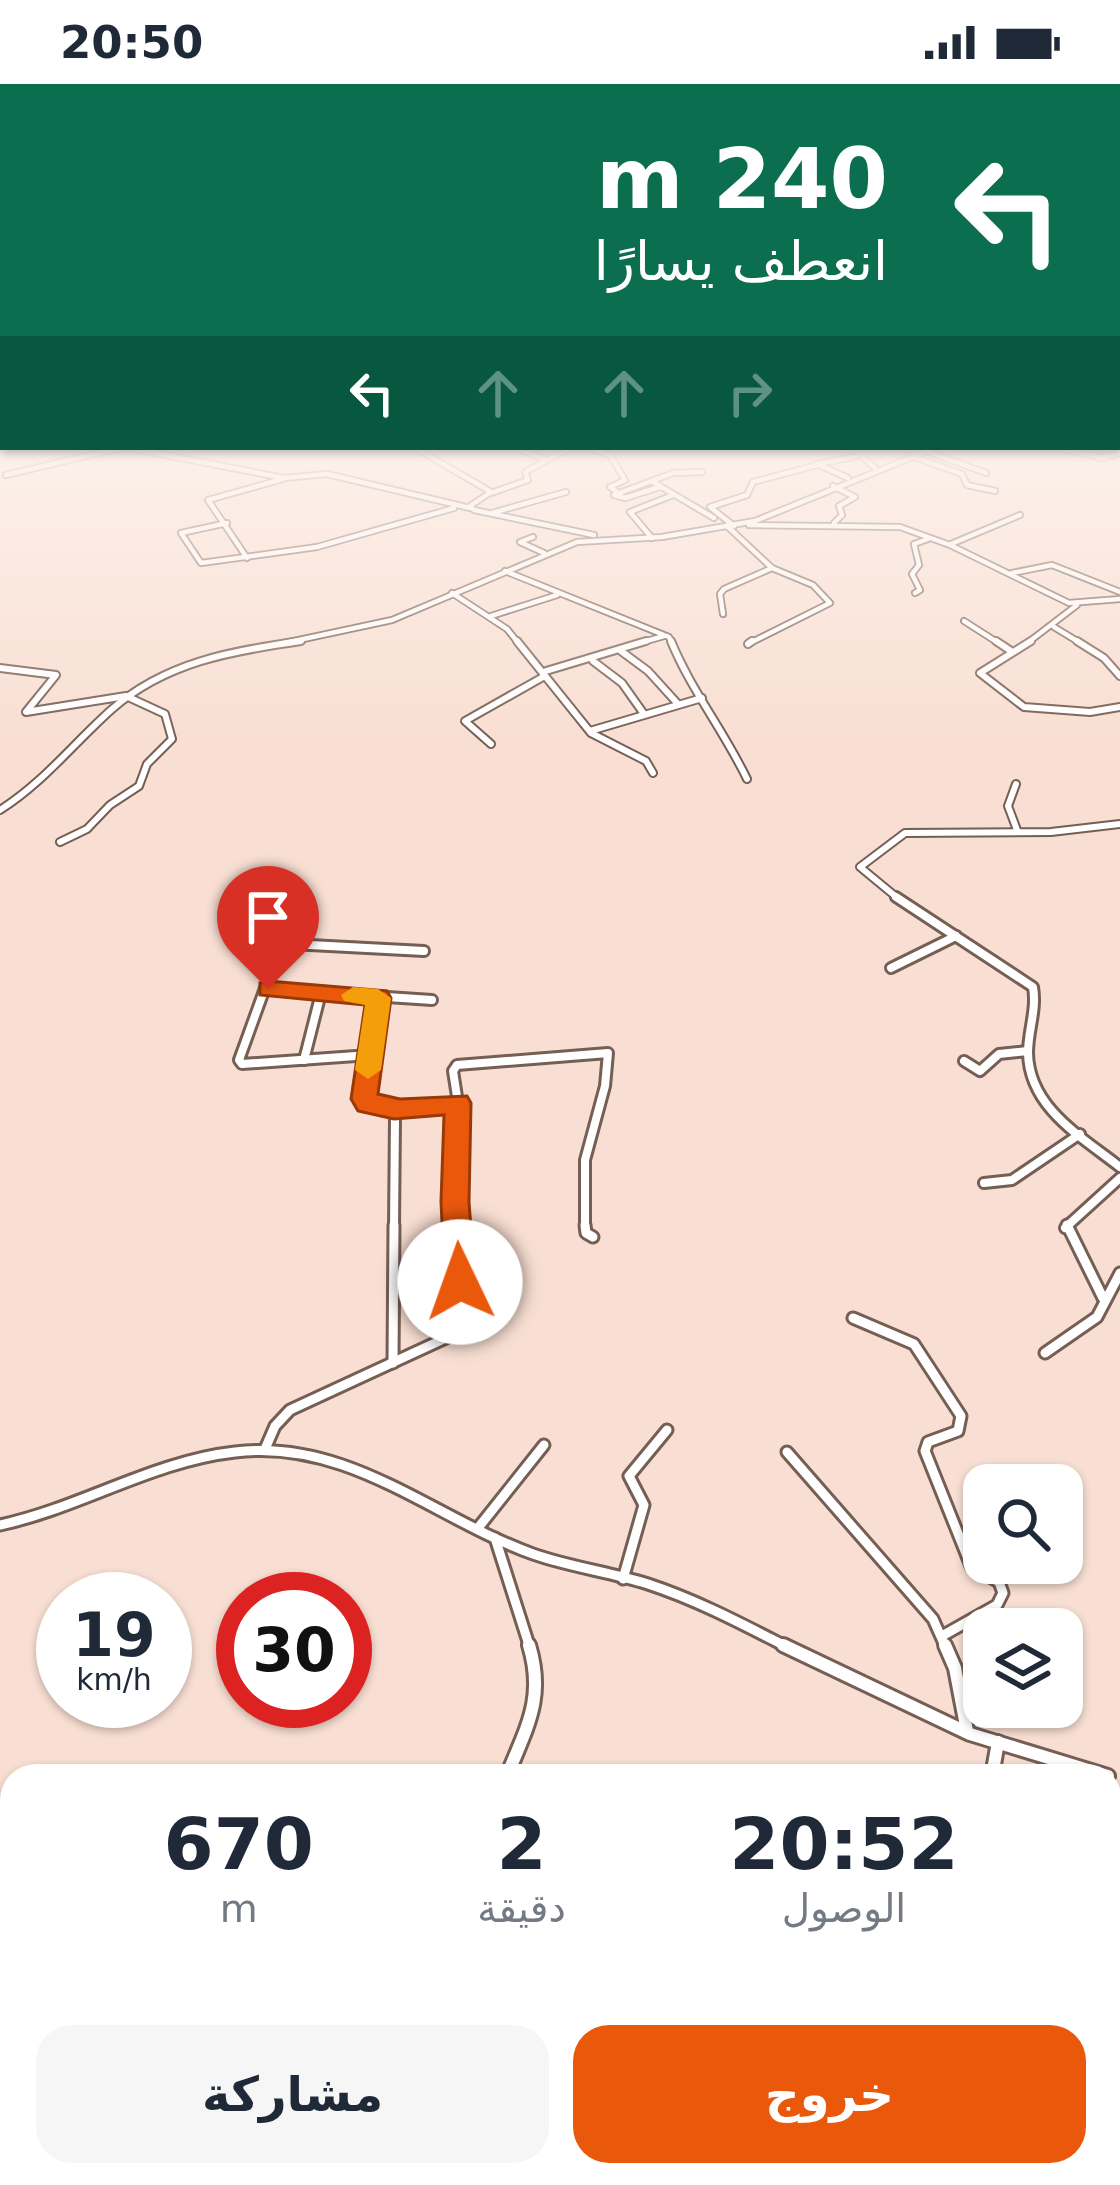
<!DOCTYPE html>
<html lang="ar">
<head>
<meta charset="utf-8">
<style>
	:root { --surface:#fff; --page:#f6f6f7; --text:#1f2937; --muted:#747a83; --accent:#ea580c }
	body { margin:0; font-family:"DejaVu Sans",Cairo,sans-serif; background:var(--page); color:var(--text); direction:rtl; height:100vh; display:flex; flex-direction:column; font-size:45px; white-space:nowrap }
	* { box-sizing:border-box; margin:0 }
	p { font-size:39px; color:var(--muted) }
	.icon { flex:none; width:66px; height:66px; fill:none; stroke:currentColor; stroke-width:2; stroke-linecap:round; stroke-linejoin:round }
	.map { position:relative; flex:1; overflow:hidden; direction:ltr }
	.sheet { position:absolute; left:0px; top:1680px; width:1122px; height:423px; display:flex; flex-direction:column; background:var(--surface); border-radius:36px 36px 0 0; box-shadow:0 3px 9px #0004; direction:rtl }
	.sheet>* { flex:none }
	.banner { position:absolute; left:0px; top:0px; width:1122px; height:366px; box-shadow:0 3px 9px #0004; direction:rtl; background:#0b6e4f; color:#fff; overflow:hidden }
	.fabs { position:absolute; left:963px; top:1380px; display:grid; gap:24px }
	.fabs a { display:grid; place-items:center; width:120px; height:120px; border-radius:24px; background:var(--surface); box-shadow:0 3px 9px #0004; font-size:60px }
	.speed { position:absolute; left:36px; top:1488px; display:flex; gap:24px; font-size:60px; font-weight:700; text-align:center }
	.speed>* { display:grid; place-content:center; width:156px; height:156px; border-radius:50%; background:var(--surface); box-shadow:0 3px 9px #0004; line-height:1 }
	.speed small { font-size:30px; font-weight:400 }
	.speed .limit { border:18px solid #d22; background:#fff; color:#111 }
	.pin { position:absolute; display:grid; place-items:center; width:102px; height:102px; color:#fff; margin:-123px -51px; border-radius:50% 50% 50% 0; rotate:-45deg; box-shadow:0 0 12px #0007 }
	.pin .icon { rotate:45deg }
	.me { position:absolute; width:132px; margin:-66px; rotate:357deg; stroke-linejoin:round; filter:drop-shadow(0 0 9px #0008) }
	.turn { display:flex; align-items:center; gap:42px; height:252px; padding:0 36px; font-size:54px }
	.turn .icon { width:156px; height:156px; stroke-width:2.5 }
	.turn b { display:block; font-size:84px; line-height:102px }
	.lanes { display:flex; align-items:center; height:114px; padding:0 36px; background:#0003; justify-content:center; gap:60px; direction:ltr }
	.lanes .off { opacity:.35 }
	.eta { display:flex; justify-content:space-evenly; align-items:center; height:204px; text-align:center }
	.eta b { font-size:72px; font-weight:700; line-height:84px }
	.primary-button { display:flex; gap:24px; margin-top:auto; padding:24px 36px }
	.primary-button a { flex:1; height:138px; border-radius:36px; background:var(--accent); color:#fff; font-size:48px; font-weight:700; line-height:138px; text-align:center }
	.primary-button a+a { background:var(--page); color:var(--text) }
	.status { display:flex; justify-content:space-between; align-items:center; height:84px; padding:0 60px; background:var(--surface); direction:ltr }
	.status svg { height:33px; fill:currentColor }
	.map>svg:first-child { display:block }
	.lines { fill:none; stroke-linecap:round; stroke-linejoin:round }
	.minor-far4-casing { stroke:#755e54; stroke-width:8 }
	.minor-far3-casing { stroke:#755e54; stroke-width:10 }
	.minor-far2-casing { stroke:#755e54; stroke-width:14 }
	.minor-far1-casing { stroke:#755e54; stroke-width:15 }
	.minor-casing { stroke:#755e54; stroke-width:18 }
	.minor-far4 { stroke:#fff; stroke-width:4.5 }
	.minor-far3 { stroke:#fff; stroke-width:6 }
	.minor-far2 { stroke:#fff; stroke-width:8 }
	.minor-far1 { stroke:#fff; stroke-width:9 }
	.minor { stroke:#fff; stroke-width:12 }
	.route { fill:#ea580c; stroke:#983908; stroke-width:3 }
	.slow { fill:#f59e0b }
</style>
</head>
<body>
<div class="status"><b>20:50</b><svg viewBox="0 0 49 12"><path d="M0 12V9h3v3zM5 12V6h3v6zM10 12V3h3v9zM15 12V0h3v12zM26 1h20v11H26zM47 4h2v5h-2z"/></svg></div>
<div class="map">
<svg width="1120" height="2101" viewBox="0 0 1120 2101">
	<rect width="100%" height="100%" fill="#f9dfd3"/>
	<g class="lines">
		<g class="minor-far4-casing">
			<g id="minor-far4">
				<path d="M414,363l77,45 -21,14 4,4 120,25"/>
				<path d="M514,363l32,13"/>
				<path d="M587,363l23,8 15,25 -15,7 7,5"/>
				<path d="M852,363l23,21"/>
				<path d="M915,363l71,26"/>
				<path d="M1056,363l46,11 18,-5"/>
				<path d="M911,372l51,18 5,11 28,6"/>
				<path d="M6,391l118,-28 160,31 43,-4 143,34"/>
				<path d="M848,394l-31,-14 47,-9"/>
				<path d="M653,398l61,36"/>
				<path d="M833,402l22,11 -16,9 3,9 -8,8"/>
				<path d="M660,403l-35,11 -11,-3 59,-22 29,-1"/>
				<path d="M491,409l37,-13 -3,-8 47,-25"/>
				<path d="M492,429l74,-21"/>
				<path d="M227,439l-46,10 20,30 116,-16 137,-39"/>
				<path d="M749,441l151,2 50,18 119,58 51,-4"/>
				<path d="M734,442l-24,-19 37,-12 6,-13 64,-17"/>
				<path d="M533,453l-13,5 24,11"/>
				<path d="M652,454l-22,-26 43,-17"/>
				<path d="M951,460l69,-29"/>
				<path d="M247,474l-39,-58 75,-21"/>
				<path d="M505,487l164,66 3,7"/>
				<path d="M1012,489l40,-8 68,27"/>
				<path d="M452,509l55,36 12,15"/>
				<path d="M915,509l5,-3 -8,-16 7,-9 -5,-21 14,-5"/>
				<path d="M723,530l-3,-20 4,-5 48,-21 -45,-42"/>
				<path d="M491,532l66,-21"/>
				<path d="M964,537l36,23"/>
				<path d="M1054,543l28,17"/>
				<path d="M280,560l112,-24 185,-78 85,-5 93,-16 182,-74"/>
				<path d="M636,560l28,-8"/>
				<path d="M748,560l82,-41 -17,-18 -41,-17"/>
				<path d="M1026,560l51,-39"/>
			</g>
		</g>
		<g class="minor-far3-casing">
			<g id="minor-far3">
				<path d="M517,557l74,92 55,28 7,12"/>
				<path d="M671,557c20,49 53,90 76,138"/>
				<path d="M996,557l15,10"/>
				<path d="M1031,557l-51,32 44,34 66,5 30,-5"/>
				<path d="M1077,557l27,17 16,18"/>
				<path d="M748,560l4,-3"/>
				<path d="M621,567l27,20 30,33"/>
				<path d="M593,577l29,22 22,31"/>
				<path d="M0,584l56,7 -30,37 100,-16 39,18 7,25 -25,25 -8,22 -29,19 -23,24 -27,13"/>
				<path d="M546,587l100,-30"/>
				<path d="M590,647l112,-33"/>
				<path d="M491,660l-26,-23 78,-44"/>
				<path d="M1016,700l-8,22 9,24"/>
				<path d="M0,726c43,-27 73,-66 111,-100 54,-48 121,-59 190,-69"/>
				<path d="M900,816l-40,-33 45,-34 146,-1 69,-8"/>
			</g>
		</g>
		<g class="minor-far2-casing">
			<g id="minor-far2">
				<path d="M896,813l137,90c4,23 -5,43 -5,66 1,55 54,84 92,114"/>
				<path d="M891,884l65,-32"/>
				<path d="M268,905l164,11"/>
				<path d="M378,913l-14,102 3,5h23l5,13 -1,111"/>
				<path d="M370,971l-128,9 -3,-4 34,-94 18,-22 133,7"/>
				<path d="M304,976l17,-67"/>
				<path d="M964,977l16,10 19,-17 29,-3"/>
				<path d="M394,1025l64,-6"/>
				<path d="M984,1099l28,-3 68,-46"/>
				<path d="M456,1144l2,-125 -5,-32 4,-6 151,-12 -3,33 -20,74v68"/>
				<path d="M1065,1144l55,-50"/>
			</g>
		</g>
		<g class="minor-far1-casing">
			<g id="minor-far1">
				<path d="M585,1141l1,8 7,4"/>
				<path d="M1067,1141l36,73"/>
				<path d="M853,1234l61,26 47,72 -3,15 -30,11 -3,9 46,115 28,16 4,11 -6,12 -55,31"/>
				<path d="M1045,1269l52,-36 23,-44"/>
				<path d="M393,1279l1,-138"/>
				<path d="M265,1365l10,-23 15,-16 171,-79 -5,-106"/>
				<path d="M787,1368l146,167 13,29"/>
				<path d="M0,1441c80,-17 153,-64 235,-73 113,-14 198,66 298,102 37,13 77,18 115,30 49,16 96,41 141,64"/>
				<path d="M478,1444l66,-83"/>
				<path d="M495,1454l35,110"/>
				<path d="M623,1495l21,-74 -15,-29 38,-46"/>
			</g>
		</g>
		<g class="minor-casing">
			<g id="minor">
				<path d="M783,1561l187,89 138,42"/>
				<path d="M945,1561l10,23 12,63"/>
				<path d="M507,1692c20,-50 38,-78 22,-131"/>
				<path d="M992,1692l6,-34"/>
				<path d="M886,2091l2,10"/>
				<path d="M1061,2091l6,10"/>
				<path d="M396,2101l2,-10"/>
			</g>
		</g>
		<use href="#minor-far4" class="minor-far4"/>
		<use href="#minor-far3" class="minor-far3"/>
		<use href="#minor-far2" class="minor-far2"/>
		<use href="#minor-far1" class="minor-far1"/>
		<use href="#minor" class="minor"/>
	</g>
	<linearGradient id="sky" x2="0" y2="1"><stop stop-color="#91beef"/><stop offset="0.55" stop-color="#fcf1eb"/><stop offset="1" stop-color="#fcf1eb" stop-opacity="0"/></linearGradient>
	<rect width="1120" height="653" fill="url(#sky)"/>
	<path class="route" d="M268,897l119,10 4,7 -13,96 22,5 67,-3 4,7 -2,99 6,80 -4,9 -11,4 -11,-4 -4,-9 -4,-80 3,-87 -50,4 -36,-8 -7,-12 14,-94 -105,-10v-12z"/>
	<path class="slow" d="M353,903l25,2 13,9 -10,72 -13,9 -13,-9 10,-65 -21,-4 -3,-6z"/>
</svg>
<div class="fabs">
<a><svg class="icon" aria-label="search" viewBox="0 0 24 24"><circle cx="10" cy="10" r="6"/><path d="M15 15l6 6"/></svg></a>
<a><svg class="icon" aria-label="layers" viewBox="0 0 24 24"><path d="M12 4l9 5-9 5-9-5zM3 14l9 5 9-5"/></svg></a>
</div>
<div class="speed"><div>19<small>km/h</small></div><div class="limit">30</div></div>
<div class="pin" style="left:268px;top:905px;background:#d93025"><svg class="icon" aria-label="arrive" viewBox="0 0 24 24"><path d="M6 21V4h12l-3 4 3 4H6"/></svg></div>
<svg class="me" style="left:460px;top:1198px" viewBox="-20 -20 40 40"><circle r="19" fill="#fff"/><path d="M0-13L10 11 0 6-10 11z" fill="#ea580c"/></svg>
<div class="banner">
<div class="turn"><svg class="icon" aria-label="left" viewBox="0 0 24 24"><path d="M17 20v-9H6M10 6l-5 5 5 5"/></svg><div><b>240 m</b>انعطف يسارًا</div></div>
<div class="lanes"><svg class="icon" aria-label="left" viewBox="0 0 24 24"><path d="M17 20v-9H6M10 6l-5 5 5 5"/></svg><svg class="icon off" aria-label="ahead" viewBox="0 0 24 24"><path d="M12 20V5M6 11l6-6 6 6"/></svg><svg class="icon off" aria-label="ahead" viewBox="0 0 24 24"><path d="M12 20V5M6 11l6-6 6 6"/></svg><svg class="icon off" aria-label="right" viewBox="0 0 24 24"><path d="M7 20v-9h11M14 6l5 5-5 5"/></svg></div>
</div>
<section class="sheet">
<div class="eta">
<div><b>20:52</b><p>الوصول</p></div>
<div><b>2</b><p>دقيقة</p></div>
<div><b>670</b><p>m</p></div>
</div>
<div class="primary-button"><a>خروج</a><a>مشاركة</a></div>
</section>
</div>
</body>
</html>
